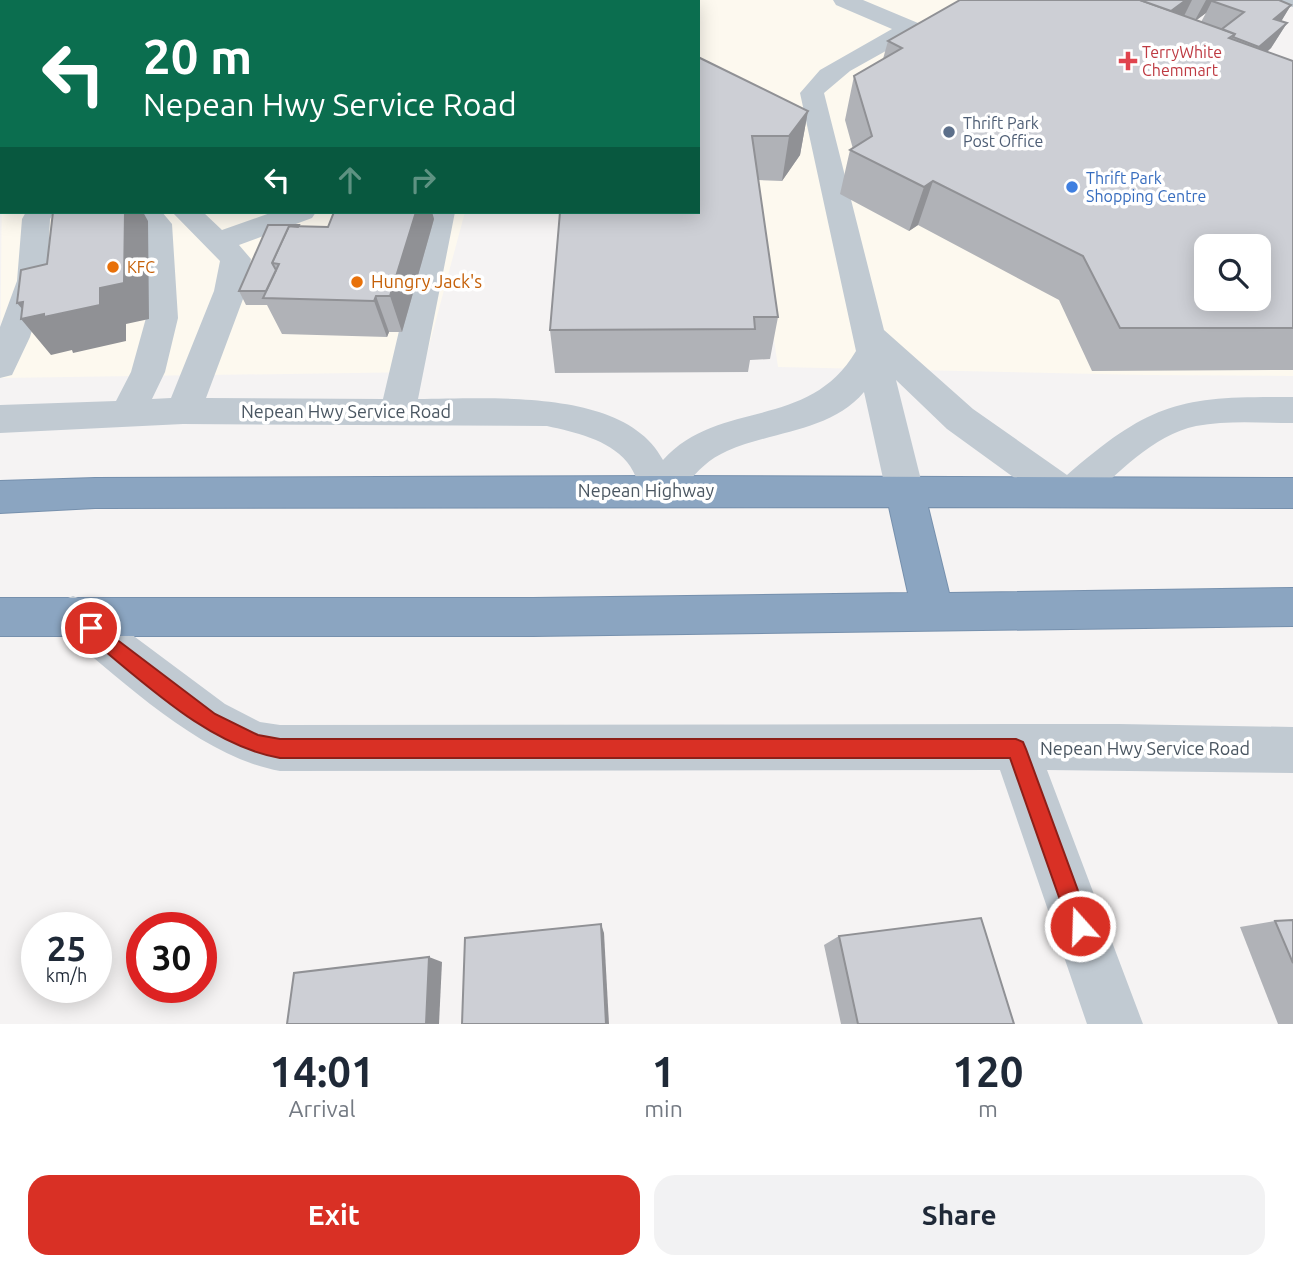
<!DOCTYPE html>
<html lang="en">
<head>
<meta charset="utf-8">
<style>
	:root { --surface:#fff; --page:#f2f2f3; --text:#1f2937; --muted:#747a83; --accent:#d93025 }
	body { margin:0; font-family:Ubuntu,sans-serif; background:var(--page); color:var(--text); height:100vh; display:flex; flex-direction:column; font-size:26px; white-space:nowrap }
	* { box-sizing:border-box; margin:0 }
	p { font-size:23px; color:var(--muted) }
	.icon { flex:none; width:38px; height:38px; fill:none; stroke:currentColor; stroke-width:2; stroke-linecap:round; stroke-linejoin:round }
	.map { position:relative; height:1024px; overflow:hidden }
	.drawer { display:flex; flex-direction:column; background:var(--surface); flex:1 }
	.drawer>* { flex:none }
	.banner { position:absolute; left:0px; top:0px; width:700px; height:214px; box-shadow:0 4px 18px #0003; background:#0b6e4f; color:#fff; overflow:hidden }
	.controls { position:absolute; left:1194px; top:234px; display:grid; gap:14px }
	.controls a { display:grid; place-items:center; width:77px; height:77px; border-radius:14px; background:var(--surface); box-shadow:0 4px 18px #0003; font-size:35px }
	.speed { position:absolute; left:21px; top:912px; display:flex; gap:14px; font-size:35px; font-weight:700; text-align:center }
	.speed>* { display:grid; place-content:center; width:91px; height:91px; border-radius:50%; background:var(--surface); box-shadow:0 4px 18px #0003; line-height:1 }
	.speed small { font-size:18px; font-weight:400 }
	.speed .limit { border:10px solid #d22; background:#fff; color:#111 }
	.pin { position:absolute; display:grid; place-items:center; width:60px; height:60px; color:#fff; margin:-30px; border:4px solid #fff; border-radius:50%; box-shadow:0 2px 7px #0007 }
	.me { position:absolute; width:77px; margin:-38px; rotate:340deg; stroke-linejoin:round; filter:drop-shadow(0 0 5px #0008) }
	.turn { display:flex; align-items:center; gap:24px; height:147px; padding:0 28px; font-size:32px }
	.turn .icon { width:91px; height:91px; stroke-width:2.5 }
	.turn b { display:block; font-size:49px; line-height:60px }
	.lanes { display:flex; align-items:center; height:66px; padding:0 28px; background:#0003; justify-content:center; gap:35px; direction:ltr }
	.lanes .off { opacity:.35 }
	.eta { display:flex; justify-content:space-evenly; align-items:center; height:119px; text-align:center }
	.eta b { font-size:42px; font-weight:600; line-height:49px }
	.cta { display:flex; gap:14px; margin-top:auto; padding:14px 28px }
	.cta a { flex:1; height:80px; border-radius:21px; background:var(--accent); color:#fff; font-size:28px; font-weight:600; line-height:80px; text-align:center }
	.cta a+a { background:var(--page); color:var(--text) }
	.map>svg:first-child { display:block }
	.commercial { fill:#fdf9ef; fill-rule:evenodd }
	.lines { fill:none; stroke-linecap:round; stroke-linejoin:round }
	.highway-casing { stroke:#7690ad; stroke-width:2 }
	.minor { fill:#c1cad2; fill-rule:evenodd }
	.highway { fill:#8ba5c1; fill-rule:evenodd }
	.wall { fill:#b0b2b7; fill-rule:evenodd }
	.shaded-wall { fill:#909195 }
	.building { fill:#cdcfd5; stroke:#909195; stroke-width:2; fill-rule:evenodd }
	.route { fill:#d93025; stroke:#8d1f18; stroke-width:2 }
	.health-dot { fill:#e0444e; stroke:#fff; stroke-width:2.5 }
	.service-dot { fill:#5c6f8a; stroke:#fff; stroke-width:2.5 }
	.shop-dot { fill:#3f7fe0; stroke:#fff; stroke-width:2.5 }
	.food-dot { fill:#e8710a; stroke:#fff; stroke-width:2.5 }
	.labels { text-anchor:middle; stroke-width:7; stroke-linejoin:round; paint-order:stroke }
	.far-health-label { font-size:16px; fill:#be3a42; stroke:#fff; text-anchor:start }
	.far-service-label { font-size:16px; fill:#4e5e75; stroke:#fff; text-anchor:start }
	.far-shop-label { font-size:16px; fill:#366cbe; stroke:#fff; text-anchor:start }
	.far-food-label { font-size:16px; fill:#c56008; stroke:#fff; text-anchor:start }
	.food-label { font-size:18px; fill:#c56008; stroke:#fff; text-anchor:start }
	.street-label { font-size:18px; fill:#4a5661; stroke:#fff }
</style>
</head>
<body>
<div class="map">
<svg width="1293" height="1024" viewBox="0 0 1293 1024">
	<rect width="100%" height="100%" fill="#f5f3f3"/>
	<g class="commercial">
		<path d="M506,0h513l274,102v274l-146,-1 -369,-8 -27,-187 -53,-79v-99zM1206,247h52v52h-52z"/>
		<path d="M2,177v35h463l-43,160 -422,6z"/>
	</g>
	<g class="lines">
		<g class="highway-casing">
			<g id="highway">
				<path d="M366,0h25l-27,2z"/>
				<rect x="0" y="136" width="2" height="16"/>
				<path d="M660,476l633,2v30l-365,-1 21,86 344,-5v38l-760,10h-533v-38h533l375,-5 -19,-86 -794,1 -95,5v-32l95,-3z"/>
			</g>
		</g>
		<g class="minor">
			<path d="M283,0h24l-26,2z"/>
			<path d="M833,0h30l55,23 3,5 -3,5 -68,38 -26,22 60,237 89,79 94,66c85,-74 115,-79 226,-78v26c-32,0 -65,-3 -97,3 -43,9 -79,48 -110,77l-13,4 -24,-4 -102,-74 -51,-49 28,112 -6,11 -13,4 -13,-4 -6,-11 -22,-100c-34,40 -92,39 -137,59 -18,8 -29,19 -41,34 -4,5 -8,14 -14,17 -9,6 -16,3 -25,0 -7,-13 -11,-29 -20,-40 -19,-23 -53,-30 -80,-36l-364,-2 -183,9v-28l116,-4 15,-29 15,-54 -2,-92 -13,-14h31l10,12 6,94 -13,54 -13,27 19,-1 43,-107 6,-30 -48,-49h31l19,18 51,-18h43l-4,6 -73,27 12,14 -5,32 -40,107 177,1 44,-187h28l-37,187c70,0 207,-12 245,61 55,-62 145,-28 193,-109l-56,-258 20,-23 72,-41 -56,-24z"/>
			<path d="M1280,0h13v7l-10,-2z"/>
			<rect x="0" y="52" width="2" height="16"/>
			<path d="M26,212h28l-4,7 -3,62 -17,56 -18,38 -12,3v-51l17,-46 5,-62z"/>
			<path d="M73,596l15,6 137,102 35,18 20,3 839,-1 174,3v46l-246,-3 96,254h-56l-87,-254 -720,1c-80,-14 -159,-92 -222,-143l-6,-13 6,-13z"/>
		</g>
		<use href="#highway" class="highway"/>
	</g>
	<g class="wall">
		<path d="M3,0h85l2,2h-86z"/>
		<path d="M108,0h87l1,2h-87z"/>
		<path d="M960,0h319l12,5 -10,16 6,2 -16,25 -4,4 26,9v309l-201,1 -33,-71 -141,-75 -9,6 -69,-37 10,-44 3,-1 -8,-29 9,-44 29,-17 5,-18zM1206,13l-5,9 -5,-2z"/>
		<path d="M698,57l110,54 -8,44 -18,26 -24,-1 20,137 -8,42 -20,1 -2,12 -193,1 -5,-43 148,-118z"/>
		<path d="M334,212h98l2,7 -32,113h-13l-2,5 -105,-3 -15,-29h-21l-7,-14 60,-66v2h29z"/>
		<path d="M1293,920v104h-15l-38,-97 35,-6z"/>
		<path d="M839,936l175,88h-173l-17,-79z"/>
	</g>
	<g class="shaded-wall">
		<path d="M8,0h10l1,2h-9z"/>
		<path d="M119,0h76l1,2h-76z"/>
		<path d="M1186,0h6l-9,18 -12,-7z"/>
		<path d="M1206,0h9l-3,1 -6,12 -12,9z"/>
		<path d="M1291,5l-15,25 -2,-11z"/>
		<path d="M1287,23l-16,25 -28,24 16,-25z"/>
		<path d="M808,111l-8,44 -18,26 7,-45z"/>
		<path d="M933,181l-15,44 -9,6 15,-44z"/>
		<path d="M125,212h18l5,9 1,98 -23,5v17l-53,12 -1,-3 -21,5 -30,-36 8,-2 -12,-14 83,-15z"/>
		<path d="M416,212h16l2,7 -32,113 -12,-36z"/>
		<path d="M376,296l13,36 -2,5 -13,-36z"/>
		<path d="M601,924l3,9 5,91h-3z"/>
		<path d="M429,957l13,5 -3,62h-13z"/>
	</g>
	<g class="building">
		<path d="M24,0h64l2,2h-64z"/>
		<path d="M540,0h43l3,2h-50z"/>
		<path d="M960,0h180l95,34 -6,4 64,23v267h-173l-37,-72 -150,-75 -9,6 -74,-37 22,-14 -18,-60 48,-28 -14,-7zM1206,247h52v52h-52z"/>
		<path d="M1140,0h46l-15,11z"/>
		<path d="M1213,0h66l12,5 -17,14 13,4 -28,24 -26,-10 2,-3 -13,-5 22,-17 -32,-11z"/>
		<path d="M698,57l110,54 -19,25h-37l26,181h-24l1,12 -205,1 10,-118h138z"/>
		<path d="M53,212h72l-1,71 -24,5v17l-56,12v-3l-23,5 2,-17 -6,1 4,-33 26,-6z"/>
		<path d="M334,212h82l-26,84h-14l-2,5 -111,-3 16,-34 -7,-1 17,-37 39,1z"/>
		<path d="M268,225h31l-1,2 -9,-1 -17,37 4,7 -10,21h-27z"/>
		<path d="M981,918l33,106h-156l-19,-88z"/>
		<path d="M1293,920v43l-18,-42z"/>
		<path d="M601,924l5,100h-144l3,-86z"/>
		<path d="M429,957l-3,67h-139l7,-51z"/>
	</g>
	<path class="route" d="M91,620l124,94 43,21 22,4h736l7,3 3,7 65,177 -3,8 -8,3 -8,-3 -62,-176h-730c-74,-13 -138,-78 -196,-124l-2,-6 2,-5z"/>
	<path class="health-dot" d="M1124.5 50.5h7v7h7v7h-7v7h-7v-7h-7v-7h7z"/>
	<circle class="service-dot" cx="949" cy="132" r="7"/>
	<circle class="shop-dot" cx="1072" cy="187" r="7"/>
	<g class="food-dot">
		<circle cx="113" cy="267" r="7"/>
		<circle cx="357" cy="282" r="7"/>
	</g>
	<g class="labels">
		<g class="far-health-label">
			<text x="1142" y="58">TerryWhite<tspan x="1142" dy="18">Chemmart</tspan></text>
		</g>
		<g class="far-service-label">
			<text x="963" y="129">Thrift Park<tspan x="963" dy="18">Post Office</tspan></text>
		</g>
		<g class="far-shop-label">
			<text x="1086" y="184">Thrift Park<tspan x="1086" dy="18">Shopping Centre</tspan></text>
		</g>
		<g class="far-food-label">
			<text x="127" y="273">KFC</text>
		</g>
		<g class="food-label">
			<text x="371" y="288">Hungry Jack's</text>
		</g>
		<g class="street-label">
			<text x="346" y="418">Nepean Hwy Service Road</text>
			<text x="646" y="497">Nepean Highway</text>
			<text x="1145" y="755">Nepean Hwy Service Road</text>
		</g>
	</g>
</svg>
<div class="controls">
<a><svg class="icon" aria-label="search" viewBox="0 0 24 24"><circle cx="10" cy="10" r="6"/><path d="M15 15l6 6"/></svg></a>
</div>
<div class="speed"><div>25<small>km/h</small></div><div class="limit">30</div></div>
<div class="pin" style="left:91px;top:628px;background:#d93025"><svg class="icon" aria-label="arrive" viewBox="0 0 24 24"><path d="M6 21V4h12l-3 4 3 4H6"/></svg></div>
<svg class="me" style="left:1080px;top:926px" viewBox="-20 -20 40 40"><circle r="17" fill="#d93025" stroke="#fff" stroke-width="3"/><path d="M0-11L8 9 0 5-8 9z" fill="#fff"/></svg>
<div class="banner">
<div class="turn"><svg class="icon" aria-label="left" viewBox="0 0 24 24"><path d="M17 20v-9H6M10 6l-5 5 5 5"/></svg><div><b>20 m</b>Nepean Hwy Service Road</div></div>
<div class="lanes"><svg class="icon" aria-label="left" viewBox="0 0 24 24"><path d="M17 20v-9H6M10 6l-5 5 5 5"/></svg><svg class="icon off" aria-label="ahead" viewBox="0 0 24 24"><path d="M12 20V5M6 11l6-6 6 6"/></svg><svg class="icon off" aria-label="right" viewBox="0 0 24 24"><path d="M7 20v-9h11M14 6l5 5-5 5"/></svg></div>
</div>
</div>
<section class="drawer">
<div class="eta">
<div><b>14:01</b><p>Arrival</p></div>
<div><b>1</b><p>min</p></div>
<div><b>120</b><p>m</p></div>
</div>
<div class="cta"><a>Exit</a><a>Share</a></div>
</section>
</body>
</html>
